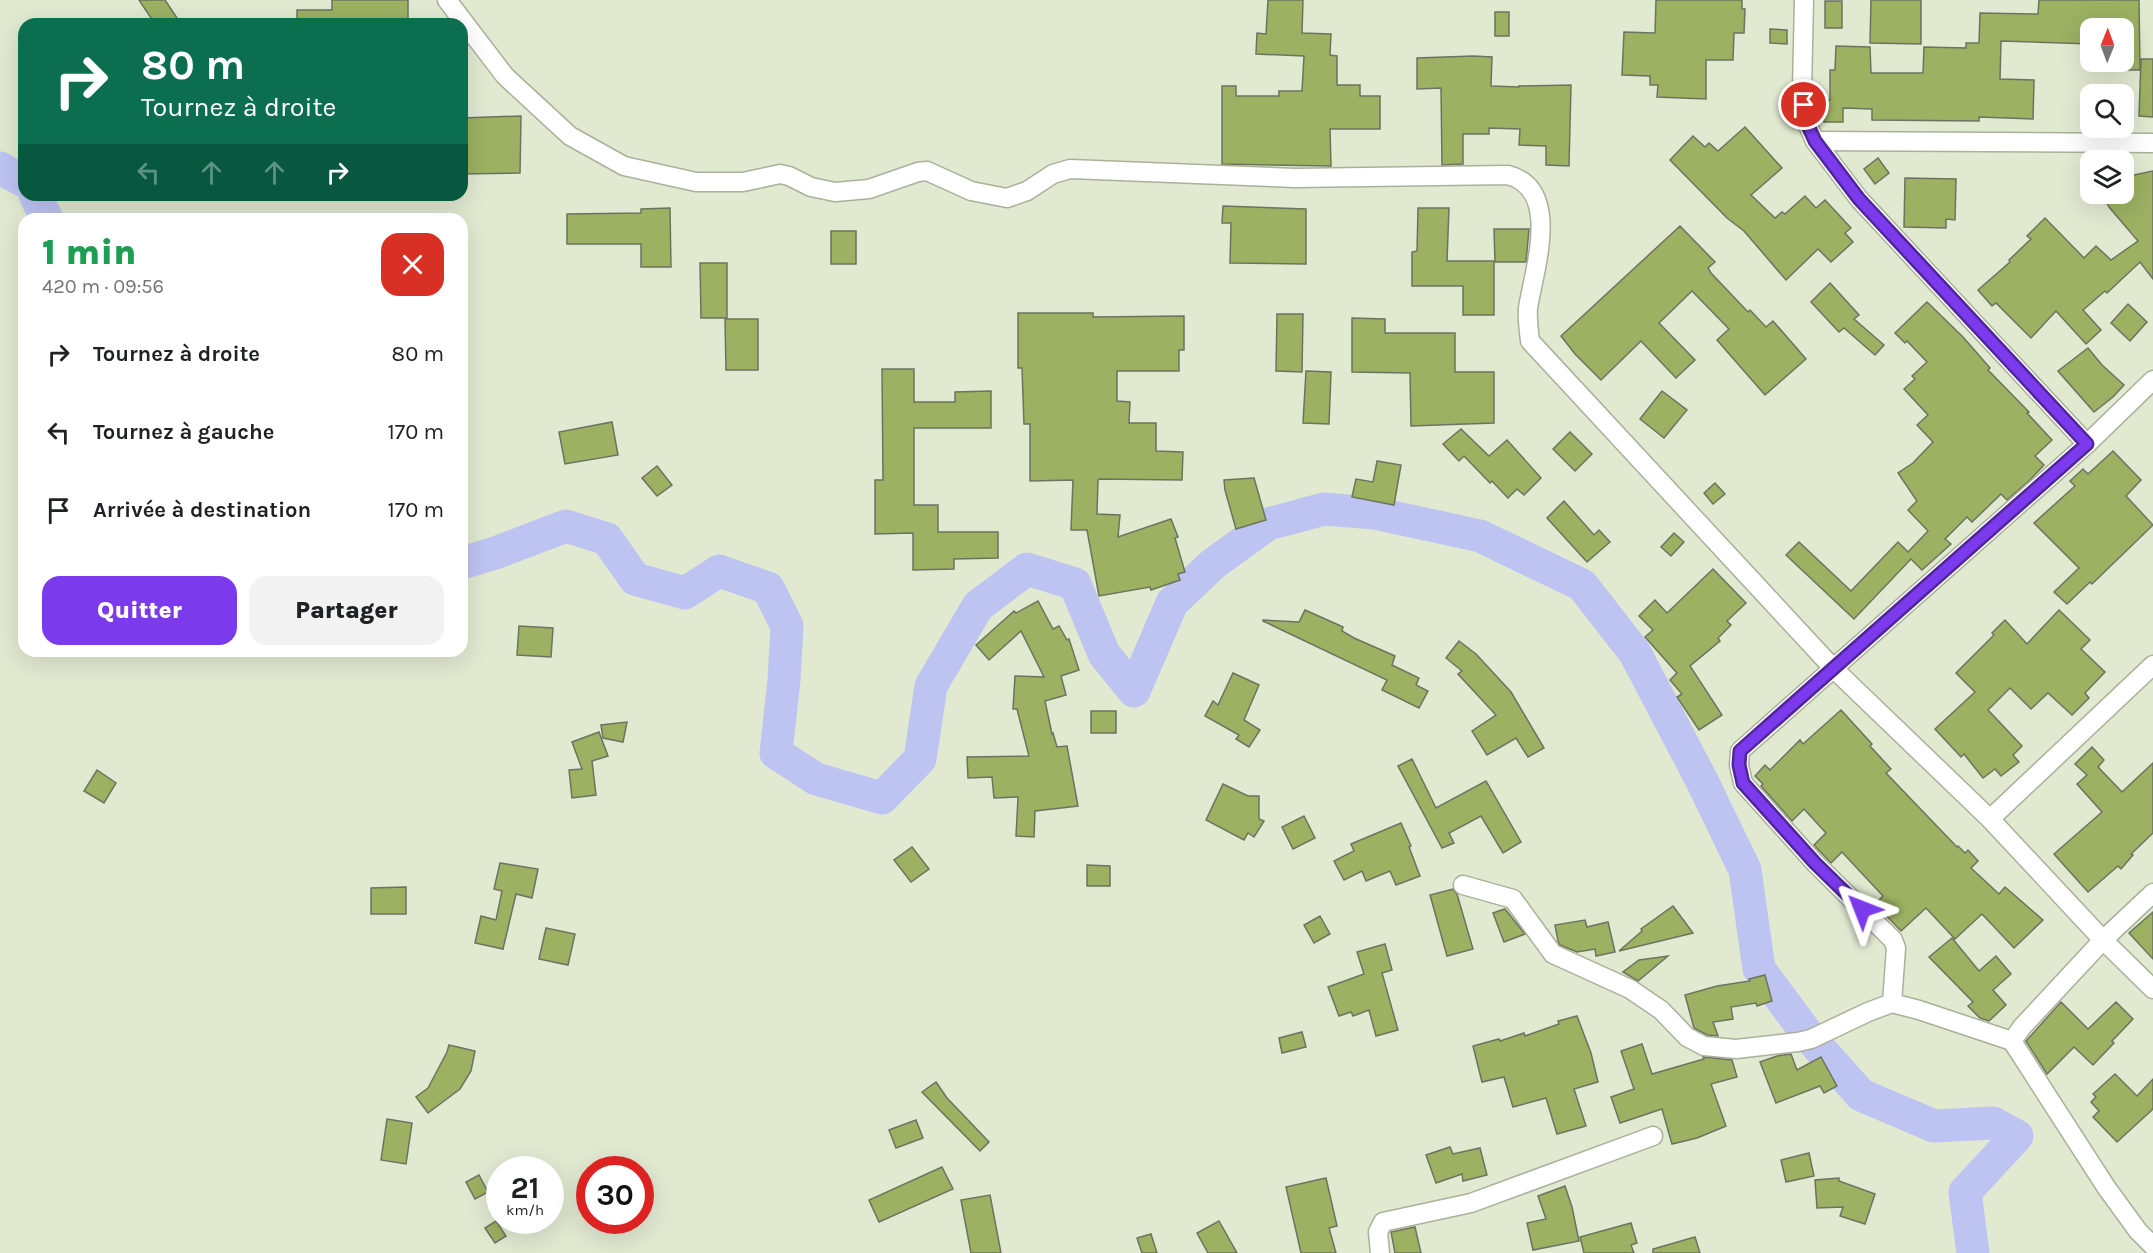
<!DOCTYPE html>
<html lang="fr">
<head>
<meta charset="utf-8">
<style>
	:root { --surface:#fff; --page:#f2f2f2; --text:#202124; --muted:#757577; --accent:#7c3aed }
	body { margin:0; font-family:Karla,sans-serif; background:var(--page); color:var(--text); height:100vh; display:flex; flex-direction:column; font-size:22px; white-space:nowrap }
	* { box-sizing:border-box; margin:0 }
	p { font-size:20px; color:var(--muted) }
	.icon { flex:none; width:33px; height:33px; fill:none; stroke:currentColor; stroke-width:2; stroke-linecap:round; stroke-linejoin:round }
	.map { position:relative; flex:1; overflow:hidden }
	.panel { position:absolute; left:18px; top:213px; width:450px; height:444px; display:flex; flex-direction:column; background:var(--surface); border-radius:18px; box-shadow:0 6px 24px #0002 }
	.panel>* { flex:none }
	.guide { position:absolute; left:18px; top:18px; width:450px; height:183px; border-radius:18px; box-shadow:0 6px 24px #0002; background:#0b6e4f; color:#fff; overflow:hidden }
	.needle { width:39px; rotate:1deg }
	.tools { position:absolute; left:2080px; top:18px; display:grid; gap:12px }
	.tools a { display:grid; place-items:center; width:54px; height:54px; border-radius:12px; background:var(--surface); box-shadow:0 6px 24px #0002; font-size:30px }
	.speed { position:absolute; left:486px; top:1156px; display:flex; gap:12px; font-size:30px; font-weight:700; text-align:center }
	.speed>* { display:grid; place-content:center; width:78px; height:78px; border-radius:50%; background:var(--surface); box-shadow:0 6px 24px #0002; line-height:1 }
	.speed small { font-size:15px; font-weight:400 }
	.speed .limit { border:9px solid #d22; background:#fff; color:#111 }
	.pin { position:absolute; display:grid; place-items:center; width:51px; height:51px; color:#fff; margin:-26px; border:3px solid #fff; border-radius:50%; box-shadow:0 2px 6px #0007 }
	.me { position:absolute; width:66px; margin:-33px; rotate:315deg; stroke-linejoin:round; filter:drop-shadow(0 0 4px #0008) }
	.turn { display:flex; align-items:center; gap:21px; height:126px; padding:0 24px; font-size:27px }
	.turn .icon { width:78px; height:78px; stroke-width:2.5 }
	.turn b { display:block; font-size:42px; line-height:51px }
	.lanes { display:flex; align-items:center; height:57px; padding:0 24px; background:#0003; justify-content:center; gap:30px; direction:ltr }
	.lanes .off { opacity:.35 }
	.round { display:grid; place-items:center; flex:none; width:63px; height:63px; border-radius:18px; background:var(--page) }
	.headline { display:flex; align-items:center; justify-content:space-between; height:102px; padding:0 24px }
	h1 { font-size:36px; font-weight:800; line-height:45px; color:#1e9e55 }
	.button { display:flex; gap:12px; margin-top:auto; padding:12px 24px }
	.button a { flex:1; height:69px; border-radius:18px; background:var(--accent); color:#fff; font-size:24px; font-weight:800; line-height:69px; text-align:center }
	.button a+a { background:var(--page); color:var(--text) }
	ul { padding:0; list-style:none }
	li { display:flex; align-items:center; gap:18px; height:78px; padding:0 24px }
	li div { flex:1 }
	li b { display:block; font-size:22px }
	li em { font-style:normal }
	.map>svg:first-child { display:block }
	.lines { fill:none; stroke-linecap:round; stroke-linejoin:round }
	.river { stroke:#bec4f2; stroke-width:33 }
	.building { fill:#9cb162; stroke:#6d735f; stroke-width:1.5 }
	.street-casing { stroke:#aab19a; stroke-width:21 }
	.street { stroke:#fff; stroke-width:18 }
	.route-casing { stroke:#51269a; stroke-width:15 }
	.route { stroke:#7c3aed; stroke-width:10 }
</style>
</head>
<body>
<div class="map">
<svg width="2153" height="1253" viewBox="0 0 2153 1253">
	<rect width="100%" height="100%" fill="#e1e9d1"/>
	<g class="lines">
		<g class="river">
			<path d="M0,168l24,13"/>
			<path d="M35,195l12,24"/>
			<path d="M462,563l33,-10 71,-27 41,13 28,40 50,14 34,-22 49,17 19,38 -3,54 -8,73 40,26 66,19 38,-39 11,-73 47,-80 49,-37 48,15 29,70 30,37 38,-88 41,-39 55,-40 56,-15 50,4 106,23 102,49 53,68 67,128 43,89 14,99 52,70 50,56 73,31 59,-3 24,13 -52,56 8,61"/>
		</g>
	</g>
	<g class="building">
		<path d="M139,0h26l16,24h-26z"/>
		<path d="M332,0h76v24h-111v-14h35z"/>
		<path d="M1268,0h35l-1,33 29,1 -1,21 7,1v29h23v11h20v33h-50l1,37 -109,-2v-78h14v10h43v-5h23l2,-35 -48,-2 1,-21 9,1z"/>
		<path d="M1656,0h86v9h3l-1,24h-10l-1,27h-27v39l-49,-2 1,-12h-8v-9l-28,-1 2,-43 31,1z"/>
		<path d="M1871,0h50v44l-51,-1z"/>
		<path d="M2039,0h100l1,70h-16v-42h-33v16l-90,-3 -1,38 34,1 -1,39 -54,-2v4l-107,-1v-11l-29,-1v14h-19l1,-22h5v-30h5l1,-24 34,1 1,26h52l1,-26 42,1v-5h13l1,-30 58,1z"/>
		<rect x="1825" y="1" width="17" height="27"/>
		<rect x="1495" y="12" width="14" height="24"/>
		<path d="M1770,29l17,1v14l-17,-1z"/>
		<path d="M1473,56l19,1 -1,29 28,1v-1l52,-1 -2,81 -23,-1v-19l-27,-1 1,-16 -31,-1v6h-26v30l-21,1 -1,-77 -24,1v-31z"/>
		<path d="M2141,59h12v58l-14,-1z"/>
		<path d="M521,116l-1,57 -58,1v-56z"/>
		<path d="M1745,127l37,41 -31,27 24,23 7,-6 3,2 20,-18 11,12 9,-8 26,28 -6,5 8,9 -22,20 -13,-13 -32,31 -42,-49 -17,-13 -57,-58 23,-24 12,11 4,-4 9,8z"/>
		<path d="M1878,158l11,15 -14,11 -11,-15z"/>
		<path d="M2153,171v108l-13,-17 -33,31 -2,-2 -22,19 18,20 -15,14 -30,-33 -25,27 -35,-35 -4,3 -14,-16 32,-28 -1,-2 22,-21 -4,-3 18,-18 39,40 12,-12 15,14 27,-19 -29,-34 -7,-13h22v-17z"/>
		<path d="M1905,178l51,1 -1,41 -9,-1v9l-42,-1z"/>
		<path d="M1223,206l83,3v55l-76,-1 1,-40h-9z"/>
		<path d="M670,208l1,59h-30v-23h-74v-30l74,-1v-4z"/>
		<path d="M1418,208h31l-2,53h47v54h-31v-29h-51v-34l5,-1z"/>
		<path d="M1680,226l35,36 -7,6 3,5 37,39 2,-2 16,17 7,-6 33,38 -41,36 -48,-55 12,-11 -37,-38 -33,32 36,37 -19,18 -35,-37 -40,39 -26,-26 -14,-18z"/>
		<path d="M1494,229h35l-3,33h-31z"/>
		<rect x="831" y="231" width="25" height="33"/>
		<path d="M700,263h27v55h-26z"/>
		<path d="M1830,283l29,32 -5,4 30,26 -9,10 -31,-27 -5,4 -28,-30z"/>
		<path d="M1927,302l36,35 27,31 -2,2 41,42 -2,1 25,27 -17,16 9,9 -14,15 -23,20 -6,-6 -29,28 -5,-5 -22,22 6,5 -29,26 -11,-11 -57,60 -68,-64 13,-13 52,49 47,-49 10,10 20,-21 -20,-21 9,-9 -19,-28 15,-10 20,-21 -16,-17 11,-10 -24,-26 11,-10 -3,-3 15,-14 -20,-21 -2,2 -10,-10z"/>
		<path d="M2128,304l19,18 -17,19 -19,-18z"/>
		<path d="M1018,313h75v4l91,-1v34h-5v21h-62v30l13,1 -1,21h27v28l27,1 -1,28 -82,-1 -2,1 -1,34 23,1 -2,22 53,-18 7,18 -3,1 10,34 -7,2 2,6 -29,10 -1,-3 -51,9 -12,-66h-16l2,-50 -43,1v-57h-6l-2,-56h-4z"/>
		<path d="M1277,314h26l-1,58 -26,-1z"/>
		<path d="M1352,318l33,1v14h70v39h39v51l-83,3 -1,-53 -58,-1z"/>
		<path d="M725,319h33v51h-32z"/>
		<path d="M2088,348l14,17 22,20 -11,12 -19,15 -36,-41z"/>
		<path d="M882,369h32v33h41v-10l36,-1v37h-77v77h24v27h60v26l-44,1v10l-41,1v-37l-38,1v-54h8z"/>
		<path d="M1306,371l25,1 -2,52 -26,-1z"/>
		<path d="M1662,391l25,19 -23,28 -24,-19z"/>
		<path d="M612,422l6,33 -53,9 -6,-32z"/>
		<path d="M1461,429l28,27 18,-16 34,38 -17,17 -7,-6 -9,9 -16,-17 -2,2 -26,-27 -5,5 -16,-17z"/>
		<path d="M1570,432l22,22 -17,17 -22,-22z"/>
		<path d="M2113,451l28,29 -15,16 27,29 -61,59 -2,-2 -23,22 -13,-12 25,-24 -45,-45 41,-37 -5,-5 13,-12 5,5z"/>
		<path d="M1377,461l24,4 -7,40 -42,-8 4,-18 17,3z"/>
		<path d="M657,466l15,19 -15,11 -15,-18z"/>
		<path d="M1254,478l12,42 -30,9 -11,-39 -1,-10z"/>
		<path d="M1715,483l10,11 -12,10 -9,-11z"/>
		<path d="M1564,501l30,34 5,-5 11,12 -23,20 -40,-44z"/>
		<path d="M1674,533l10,9 -13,14 -10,-9z"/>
		<path d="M1713,569l33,34 -19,18 4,4 -13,13 2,3 -30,25 32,49 -23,15 -22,-33 5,-3 -12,-14 7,-7 -32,-36 8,-7 -14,-14 16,-16 12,13z"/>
		<path d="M1038,601l15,28 6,-3 8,14 2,-1 10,31 -18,6 5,19 -21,6 7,33 1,-1 4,14 10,-1 11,60 -43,5 -1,26 -18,-1 2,-39 -24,1 -2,-21 -24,1 -1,-21 62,-1 -12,-47h-4l2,-33 29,1 -23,-46 -32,29 -13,-15 38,-34 2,2z"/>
		<path d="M1305,610l38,17 -1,4 12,7 41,18 -3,9 27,13 -3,7 12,6 -9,17 -37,-18 5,-10 -124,-59v-1l36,2z"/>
		<path d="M2059,610l31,30 -9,9 24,23 -20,21 4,5 -17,17 -24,-22 -17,16 -21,-21 -22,22 34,36 -9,9 6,7 -18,14 -6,-7 -12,9 -19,-24 -3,3 -26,-28 40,-37 -19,-19 38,-38 -2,-2 13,-13 22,24z"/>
		<path d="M519,626l34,2 -2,29 -34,-2z"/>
		<path d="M1459,641l17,13 35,38 33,56 -16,9 -12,-19 -29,17 -15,-24 24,-16 -38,-41 4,-3 -16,-13z"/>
		<path d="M1233,673l26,12 -15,35 16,10 -11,17 -13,-8 3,-4 -34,-19 8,-15 5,4z"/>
		<path d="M1841,710l31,34 -2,2 21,23 -5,4 71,74 1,-1 7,7 3,-3 10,11 -7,7 28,26 6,-7 38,33 -29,28 -32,-34 -27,25 -29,-31 -25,23 -26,-27 8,-8 -41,-44 -11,11 -17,-18 12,-12 -22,-24 -12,12 -31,-35 2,-2 -8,-8 10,-11 5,5 30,-30 3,4z"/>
		<rect x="1091" y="711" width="25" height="22"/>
		<path d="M627,722l-4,20 -20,-4 -2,-13z"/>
		<path d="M599,732l9,24 -16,5 4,34 -24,3 -3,-28 13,-1 -10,-27z"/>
		<path d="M2092,747l12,13 -6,7 24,25 31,-29v70l-22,21 2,1 -12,14 -3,-3 -30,26 -34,-38 48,-42 -25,-28 10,-9 -12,-11z"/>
		<path d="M1412,759l24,49 50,-27 35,61 -18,11 -22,-37 -32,17 5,10 -12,5 -44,-82z"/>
		<path d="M97,770l19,13 -12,20 -20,-12z"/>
		<path d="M1223,784l25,12h11v23l5,2 -10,16 -6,-4 -4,7 -38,-20z"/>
		<path d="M1304,816l11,22 -22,11 -11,-22z"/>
		<path d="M1401,823l10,23 -2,1 11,29 -24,9 -6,-14 -24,10 -4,-10 -18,9 -10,-19 20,-10 -3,-7z"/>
		<path d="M912,847l17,22 -18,13 -17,-22z"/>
		<path d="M500,863l38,6 -6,29 -16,-4 -13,55 -28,-6 6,-27 15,4 6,-29 -8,-2z"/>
		<path d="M1087,865l23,1v20h-23z"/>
		<path d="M406,887v27h-35v-26z"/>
		<path d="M1453,889l4,5 16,55 -26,7 -17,-61z"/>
		<path d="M1673,906l20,27 -74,18 23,-20 -1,-2z"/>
		<path d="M1505,909l20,25 -21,8 -11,-29z"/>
		<path d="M2153,912v47l-24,-26z"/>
		<path d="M1320,916l10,18 -16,9 -10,-18z"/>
		<path d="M1585,920l2,7 21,-5 7,30 -19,4 -1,-7 -18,3 -17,-7 -2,-4 -3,-16z"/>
		<path d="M546,928l29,6 -7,31 -29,-6z"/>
		<path d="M1952,938l27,33 17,-15 15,18 -18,16 13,15 -17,16 -9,-3 -12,-12 5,-4 -44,-45z"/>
		<path d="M1385,944l7,26 -10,3 16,57 -22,6 -7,-26 -16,6 -2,-4 -12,4 -11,-29 36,-13 -7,-22z"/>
		<path d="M1668,956l-30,25 -15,-9 16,-12z"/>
		<path d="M1765,975l7,26 -15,5 -1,-3 -25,4 2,12 -20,3 5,14 -11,-1 -13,-7 -9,-33 32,-9 33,-5 -1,-2z"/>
		<path d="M2061,1002l27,27 28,-27 17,17 -21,22 2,2 -21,22 -19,-18 -27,27 -21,-33z"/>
		<path d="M1577,1016l14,37 7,29 -24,7 12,37 -29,8 -11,-36 -33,9 -9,-30 -22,5 -9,-36 26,-7 1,2 24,-8 1,3 34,-12 -1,-3z"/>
		<path d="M1302,1032l4,15 -24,6 -3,-15z"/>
		<path d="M1642,1044l10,30 52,-15 -1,-2 29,3 5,17 -26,7 15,42 -29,12 -25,6 -10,-35 -42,14 -9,-26 23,-8 -13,-38z"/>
		<path d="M449,1045l26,6 -4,20 -11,18 -32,24 -12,-16 12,-9 19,-36z"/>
		<path d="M1791,1054l6,16 24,-13 16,29 -13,7 -4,-7 -44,17 -16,-41 17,-6z"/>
		<path d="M2115,1074l22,22 16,-17v30l-36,33 -24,-25 6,-6 -8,-9 5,-5 -3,-3z"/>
		<path d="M936,1082l11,16 42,44 -9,9 -58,-59z"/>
		<path d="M387,1119l25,4 -6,41 -25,-4z"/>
		<path d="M916,1120l7,18 -27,10 -7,-18z"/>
		<path d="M1450,1147l3,7 27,-6 7,27 -24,6 -1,-7 -26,9 -10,-28z"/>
		<path d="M1809,1153l5,23 -28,6 -5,-22z"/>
		<path d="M942,1167l11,22 -74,33 -10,-22z"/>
		<path d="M479,1175l9,17 -13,7 -9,-17z"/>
		<path d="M1326,1178l11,48 -8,2 7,25h-35l-15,-66z"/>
		<path d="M1839,1178v3l36,13 -10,30 -25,-8 3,-9 -26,1 -2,-28z"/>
		<path d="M1565,1186l7,21 7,34 -46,9 -6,-27 19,-4 -8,-23z"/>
		<path d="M990,1195l11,58h-30l-10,-53z"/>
		<path d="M496,1221l10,15 -11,7 -10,-15z"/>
		<path d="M1219,1221l18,32h-29l-11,-20z"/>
		<path d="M1631,1223l6,20 -6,2 3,8h-50l-4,-16z"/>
		<path d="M1415,1227l6,26h-26l-4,-21z"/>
		<path d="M1151,1234l6,19h-15l-5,-15z"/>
		<path d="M1695,1237l5,16h-47v-4z"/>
	</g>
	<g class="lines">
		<g class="street-casing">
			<g id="street">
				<path d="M447,0l58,76 65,60 54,30 72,16h47l37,-8 9,2 22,11 24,5 34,-3 49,-17 9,-1 44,20 36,7 20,-7 26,-17 17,-5 225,9 213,-3c54,14 26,95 20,133 -1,11 1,23 2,33l303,327 157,151 113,121 50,49"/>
				<path d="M1804,0l-2,91 3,28 10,22 44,58 228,245"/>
				<path d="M1815,141l338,2"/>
				<path d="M1990,819l163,-154"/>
				<path d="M1463,885l50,14 40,55 77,35 31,21 26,27 17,9 32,3 62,-7 13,-3 57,-27 24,-9 27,7 93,31"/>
				<path d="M2153,893l-50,47 -81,87 -10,14 94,146 32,44 15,15"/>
				<path d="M1892,1003l4,-55 -3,-8 -78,-77 -72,-80 -4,-18 1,-14 347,-307 66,-64"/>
				<path d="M1380,1253l-2,-21 5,-10 88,-19 182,-67"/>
			</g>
		</g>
		<use href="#street" class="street"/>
	</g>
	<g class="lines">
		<g class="route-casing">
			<path id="route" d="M1804,105l1,14 10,22 44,58 228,245 -347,307 -1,14 4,18 72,80 47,46"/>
		</g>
		<use href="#route" class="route"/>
	</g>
</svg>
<div class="tools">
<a><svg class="needle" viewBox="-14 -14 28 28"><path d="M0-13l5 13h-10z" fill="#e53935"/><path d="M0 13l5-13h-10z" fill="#757577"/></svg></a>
<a><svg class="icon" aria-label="search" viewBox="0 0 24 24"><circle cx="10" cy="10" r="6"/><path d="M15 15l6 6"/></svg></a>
<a><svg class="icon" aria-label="layers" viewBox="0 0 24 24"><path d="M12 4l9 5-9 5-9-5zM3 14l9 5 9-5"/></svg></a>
</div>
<div class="speed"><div>21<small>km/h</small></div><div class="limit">30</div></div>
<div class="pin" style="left:1804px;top:105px;background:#d93025"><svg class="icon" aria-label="arrive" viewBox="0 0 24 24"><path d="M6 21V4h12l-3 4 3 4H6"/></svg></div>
<svg class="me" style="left:1862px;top:909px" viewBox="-20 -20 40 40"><path d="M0-17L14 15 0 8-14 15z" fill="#7c3aed" stroke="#fff" stroke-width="4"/></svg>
<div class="guide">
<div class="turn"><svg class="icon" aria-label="right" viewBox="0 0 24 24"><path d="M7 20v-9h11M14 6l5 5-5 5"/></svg><div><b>80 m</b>Tournez à droite</div></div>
<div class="lanes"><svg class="icon off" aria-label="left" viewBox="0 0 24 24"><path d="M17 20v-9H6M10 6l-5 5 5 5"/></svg><svg class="icon off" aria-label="ahead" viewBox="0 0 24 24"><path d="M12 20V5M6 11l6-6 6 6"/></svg><svg class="icon off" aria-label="ahead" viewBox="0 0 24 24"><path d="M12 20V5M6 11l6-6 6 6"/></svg><svg class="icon" aria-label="right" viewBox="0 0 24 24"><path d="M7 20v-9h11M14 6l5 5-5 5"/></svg></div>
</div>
<section class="panel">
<div class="headline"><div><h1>1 min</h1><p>420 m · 09:56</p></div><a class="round" style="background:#d93025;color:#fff"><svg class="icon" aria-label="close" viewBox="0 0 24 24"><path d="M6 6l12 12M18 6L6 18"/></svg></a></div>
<ul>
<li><svg class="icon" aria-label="right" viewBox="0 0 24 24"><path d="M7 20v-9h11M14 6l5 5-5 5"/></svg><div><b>Tournez à droite</b></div><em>80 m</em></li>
<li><svg class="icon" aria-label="left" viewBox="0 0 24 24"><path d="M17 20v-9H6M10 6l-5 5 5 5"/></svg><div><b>Tournez à gauche</b></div><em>170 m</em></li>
<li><svg class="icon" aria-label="arrive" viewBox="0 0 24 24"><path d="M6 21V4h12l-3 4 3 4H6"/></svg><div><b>Arrivée à destination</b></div><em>170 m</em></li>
</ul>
<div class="button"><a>Quitter</a><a>Partager</a></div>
</section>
</div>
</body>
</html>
